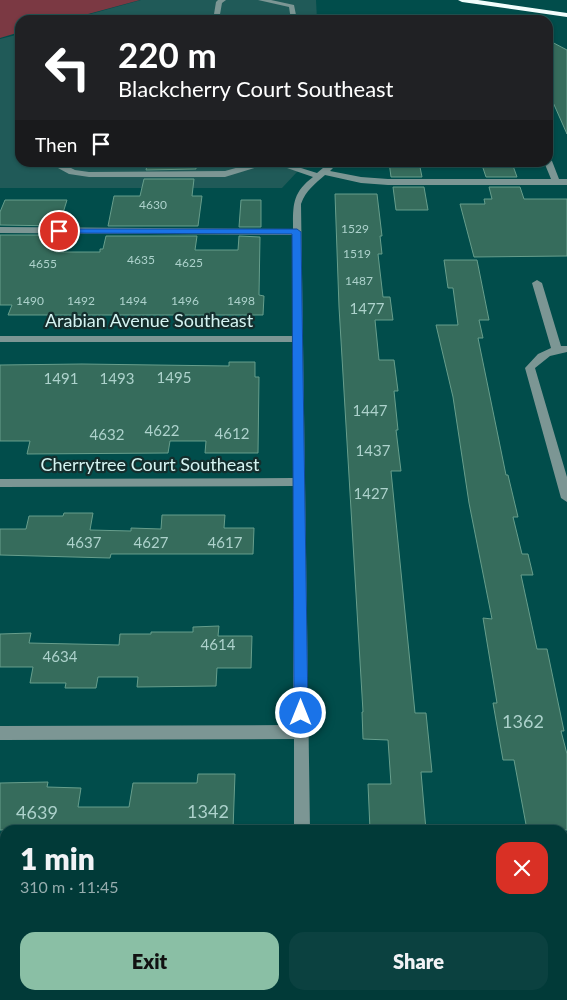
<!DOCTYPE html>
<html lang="en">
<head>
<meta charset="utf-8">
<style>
	:root { --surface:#013a38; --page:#0b4140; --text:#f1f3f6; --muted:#96adae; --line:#235453; --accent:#8abfa5 }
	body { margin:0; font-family:Lato,sans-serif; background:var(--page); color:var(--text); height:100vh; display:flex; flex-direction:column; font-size:19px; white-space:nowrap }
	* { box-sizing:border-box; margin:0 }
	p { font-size:16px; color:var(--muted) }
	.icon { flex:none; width:28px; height:28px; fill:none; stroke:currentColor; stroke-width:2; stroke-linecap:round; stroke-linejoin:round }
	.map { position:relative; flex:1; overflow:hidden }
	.sheet { position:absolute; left:0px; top:825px; width:568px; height:175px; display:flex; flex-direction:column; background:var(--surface); border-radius:15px 15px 0 0; box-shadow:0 1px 4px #0004,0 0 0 1px var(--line) }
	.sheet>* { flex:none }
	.top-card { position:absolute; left:15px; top:15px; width:538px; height:152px; border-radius:15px; box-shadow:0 1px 4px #0004,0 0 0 1px var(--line); background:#202124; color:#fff; overflow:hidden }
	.pin { position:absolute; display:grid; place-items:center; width:42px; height:42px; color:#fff; margin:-21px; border:2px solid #fff; border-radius:50%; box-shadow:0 1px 5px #0007 }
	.me { position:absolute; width:55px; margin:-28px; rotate:0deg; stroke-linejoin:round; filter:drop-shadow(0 0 4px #0008) }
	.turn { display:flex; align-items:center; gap:18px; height:105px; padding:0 20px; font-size:22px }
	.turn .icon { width:65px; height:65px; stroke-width:2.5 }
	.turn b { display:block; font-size:35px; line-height:42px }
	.then { display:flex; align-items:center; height:48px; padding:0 20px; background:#0003; gap:10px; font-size:19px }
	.round { display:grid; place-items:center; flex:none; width:52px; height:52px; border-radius:15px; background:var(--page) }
	.head { display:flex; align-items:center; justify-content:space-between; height:85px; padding:0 20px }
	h1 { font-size:30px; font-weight:800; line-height:38px }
	.button { display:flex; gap:10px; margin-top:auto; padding:10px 20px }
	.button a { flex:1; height:58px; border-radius:15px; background:var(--accent); color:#111; font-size:20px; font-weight:800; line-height:58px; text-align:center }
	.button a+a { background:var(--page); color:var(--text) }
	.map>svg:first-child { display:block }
	.built { fill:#205a58 }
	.green { fill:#7b3943 }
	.building { fill:#366c5c; stroke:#679e8c }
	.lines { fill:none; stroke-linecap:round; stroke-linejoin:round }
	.minor { fill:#7c9694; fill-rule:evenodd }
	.highway { fill:#f1fdfc; fill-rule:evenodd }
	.route { fill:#1a73e8; stroke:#114b97 }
	.labels { text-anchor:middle; stroke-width:4.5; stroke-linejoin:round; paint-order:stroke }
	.far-number-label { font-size:12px; fill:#add2cc }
	.number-label { font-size:15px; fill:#add2cc }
	.street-label { font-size:18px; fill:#d5f4f2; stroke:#142e2d }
	.near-number-label { font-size:18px; fill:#add2cc }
</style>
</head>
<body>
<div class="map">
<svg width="567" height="1000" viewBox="0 0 567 1000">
	<rect width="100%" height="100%" fill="#014d4b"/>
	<g class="built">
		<path d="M141,0h175l1,20h-248z"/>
		<path d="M20,34v128l292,1 -15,9 -15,16h-282v-149z"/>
	</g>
	<path class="green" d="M0,0h140l-74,20h-46v12l-20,6z"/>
	<g class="building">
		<path d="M548,40l19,10v84l-19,-43z"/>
		<path d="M148,162h48v7l-50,1z"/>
		<path d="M389,162h30l3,15h-31z"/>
		<path d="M481,162l31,1 5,14h-31z"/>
		<path d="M144,179h50l-2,17h10l-4,30h-90l6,-30h26z"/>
		<path d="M393,187h31l4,23h-32z"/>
		<path d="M489,187h31l4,12h43v57l-93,1 -14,-53h25l-1,-5h8z"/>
		<path d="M335,194h42l5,42h-2l2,18h-4l5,43h7l3,23h-18l4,40h15l4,31h-4l4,39h-2l5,41h-10l24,242h11l6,59h-11l5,58h-56l-2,-46h23l-3,-44 -25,-1 -1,-27h1l-24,-405z"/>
		<path d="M5,200h62l-8,26 -59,-1v-13z"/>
		<path d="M241,200h20v27h-22z"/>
		<path d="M0,235h56l-4,14h5l-1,3h44v-3h3l3,-13h91l-2,14h43l1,-14 21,1 -1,58 5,1 -1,19h-255l4,-10h-12z"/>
		<path d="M444,260h33l12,60h-10l4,18h-5l28,137h2l10,42h-5l9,37h6l5,21h-12l16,74h10l17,82h-3l6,23v76h-40l-13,-70h-11l-10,-57h4l-14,-85 9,1 -23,-116 -16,-106 -17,-72h22l-5,-37h-5z"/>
		<path d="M229,362h26v15h4l-1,76h-53l1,-12h-36l-2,12 -141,1 3,-13h-30v-76l82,-1 147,2z"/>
		<path d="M64,513h29l-3,17 41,1v-3l30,1 1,-14h63l-1,13h30l-1,26h-142l-1,4 -110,-3v-26h26l3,-13h34z"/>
		<path d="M219,626l-1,10h34l-1,32h-34l-1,18 -79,1 1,-10h-40l-2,11h-31l1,-5h-36l3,-16h-33v-33l31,-1 -2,10 90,2 1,-11h31v-2h42v-5z"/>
		<path d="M198,774h37l-2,56h-233v-47l48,-1 -1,5 34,1 -3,19h51l4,-24h64z"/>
	</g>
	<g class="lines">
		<g class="minor">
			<path d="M218,0h8l-4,3 -3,17h-6l3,-18z"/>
			<path d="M258,0h13l23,5 3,15h-6l-2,-13z"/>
			<path d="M548,159l4,2 7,18h8v6h-179l-27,-2 -36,-8c-10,9 -19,15 -24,29l9,626h-16v-91l-294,1v-14l293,-1v-239l-293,1v-8l293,-1v-136h-293v-6h293v-101l-293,-2v-6l293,2c0,-24 -1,-36 20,-52l-26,-9 -26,-2 -36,11h-136l-20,-3 -11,-6 -1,-6h8v3l10,5 14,2 136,-1 32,-9h17l14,2 29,9 13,-11h9l-9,9 31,6 27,2h163l-7,-17h4z"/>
			<path d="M537,280l5,3 19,63h6v6l-17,4 -15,12 32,109v25l-6,-4 -36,-130 13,-14 13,-6 -19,-65z"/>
			<path d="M306,995h18l1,5h-18z"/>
		</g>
		<path class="highway" d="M458,0h20l89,13v4l-105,-15z"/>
	</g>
	<path class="route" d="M56,229h241l4,3 7,481 -2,4 -5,2 -5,-2 -2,-4 -2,-479 -233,-1 -4,-2z"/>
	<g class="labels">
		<g class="far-number-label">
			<text x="153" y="209">4630</text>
			<text x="355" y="233">1529</text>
			<text x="357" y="258">1519</text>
			<text x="141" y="264">4635</text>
			<text x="189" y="267">4625</text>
			<text x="43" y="268">4655</text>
			<text x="359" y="285">1487</text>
			<text x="30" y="305">1490</text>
			<text x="81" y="305">1492</text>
			<text x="133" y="305">1494</text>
			<text x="185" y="305">1496</text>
			<text x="241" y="305">1498</text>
		</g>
		<g class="number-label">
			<text x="367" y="314">1477</text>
			<text x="174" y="383">1495</text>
			<text x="61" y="384">1491</text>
			<text x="117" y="384">1493</text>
			<text x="370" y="416">1447</text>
			<text x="162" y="436">4622</text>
			<text x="232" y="439">4612</text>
			<text x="107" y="440">4632</text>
			<text x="373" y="456">1437</text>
			<text x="371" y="499">1427</text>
			<text x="84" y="548">4637</text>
			<text x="151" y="548">4627</text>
			<text x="225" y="548">4617</text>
			<text x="218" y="650">4614</text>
			<text x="60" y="662">4634</text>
		</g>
		<g class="street-label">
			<text x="149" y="327">Arabian Avenue Southeast</text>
			<text x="150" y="471">Cherrytree Court Southeast</text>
		</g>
		<g class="near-number-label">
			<text x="523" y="728">1362</text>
			<text x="208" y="818">1342</text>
			<text x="37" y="819">4639</text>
		</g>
	</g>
</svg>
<div class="pin" style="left:59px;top:231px;background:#d93025"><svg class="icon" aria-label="arrive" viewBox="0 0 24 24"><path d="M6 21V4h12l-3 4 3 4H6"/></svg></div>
<svg class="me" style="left:301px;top:713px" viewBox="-20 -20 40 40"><circle r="17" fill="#1a73e8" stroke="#fff" stroke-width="3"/><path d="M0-11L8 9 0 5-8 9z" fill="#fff"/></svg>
<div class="top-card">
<div class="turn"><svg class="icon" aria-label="left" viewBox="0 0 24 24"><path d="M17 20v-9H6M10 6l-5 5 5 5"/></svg><div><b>220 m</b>Blackcherry Court Southeast</div></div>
<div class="then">Then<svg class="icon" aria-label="arrive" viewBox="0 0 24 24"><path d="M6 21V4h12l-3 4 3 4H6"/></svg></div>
</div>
<section class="sheet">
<div class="head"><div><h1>1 min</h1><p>310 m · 11:45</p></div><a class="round" style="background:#d93025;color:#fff"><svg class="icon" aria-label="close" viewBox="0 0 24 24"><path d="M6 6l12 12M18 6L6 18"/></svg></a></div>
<div class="button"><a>Exit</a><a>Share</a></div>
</section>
</div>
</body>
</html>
